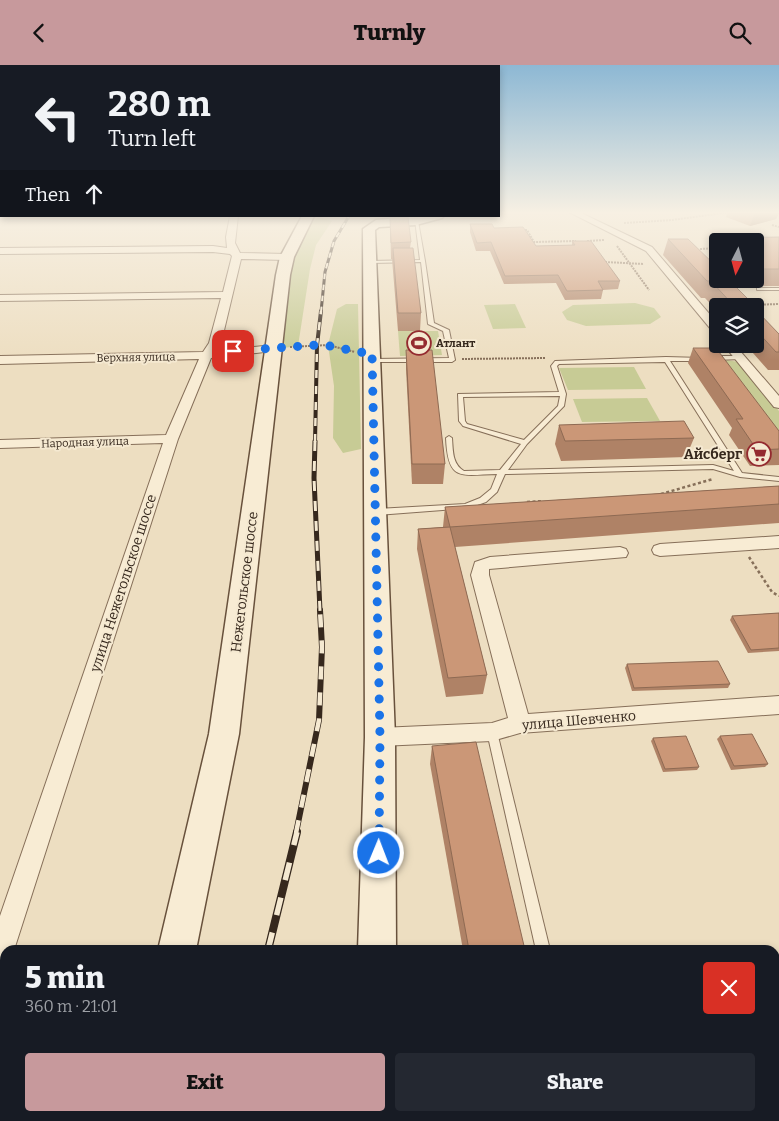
<!DOCTYPE html>
<html lang="en">
<head>
<meta charset="utf-8">
<style>
	:root { --surface:#171b24; --page:#242831; --text:#f1f3f6; --muted:#9ea1a6; --accent:#c7999c }
	body { margin:0; font-family:Bitter,serif; background:var(--page); color:var(--text); height:100vh; display:flex; flex-direction:column; font-size:19px; white-space:nowrap }
	* { box-sizing:border-box; margin:0 }
	p { font-size:16px; color:var(--muted) }
	.icon { flex:none; width:28px; height:28px; fill:none; stroke:currentColor; stroke-width:2; stroke-linecap:round; stroke-linejoin:round }
	.map { position:relative; flex:1; overflow:hidden }
	.panel { position:absolute; left:0px; top:880px; width:780px; height:176px; display:flex; flex-direction:column; background:var(--surface); border-radius:15px 15px 0 0; box-shadow:0 2px 8px #0003 }
	.panel>* { flex:none }
	.top-card { position:absolute; left:0px; top:0px; width:500px; height:152px; box-shadow:0 2px 8px #0003; background:#171b24; color:var(--text); overflow:hidden }
	.needle { width:32px; rotate:186deg }
	.fabs { position:absolute; left:709px; top:168px; display:grid; gap:10px }
	.fabs a { display:grid; place-items:center; width:55px; height:55px; border-radius:5px; background:var(--surface); box-shadow:0 2px 8px #0003; font-size:25px }
	.pin { position:absolute; display:grid; place-items:center; width:42px; height:42px; color:#fff; margin:-21px; border-radius:10px; box-shadow:0 2px 8px #0006 }
	.me { position:absolute; width:55px; margin:-28px; rotate:1deg; stroke-linejoin:round; filter:drop-shadow(0 0 4px #0008) }
	.turn { display:flex; align-items:center; gap:18px; height:105px; padding:0 25px; font-size:22px }
	.turn .icon { width:65px; height:65px; stroke-width:2.5 }
	.turn b { display:block; font-size:35px; line-height:42px }
	.then { display:flex; align-items:center; height:48px; padding:0 25px; background:#0003; gap:10px; font-size:19px }
	.round { display:grid; place-items:center; flex:none; width:52px; height:52px; border-radius:5px; background:var(--page) }
	.headline { display:flex; align-items:center; justify-content:space-between; height:85px; padding:0 25px }
	h1 { font-size:30px; font-weight:800; line-height:38px }
	.cta { display:flex; gap:10px; margin-top:auto; padding:10px 25px }
	.cta a { flex:1; height:58px; border-radius:5px; background:var(--accent); color:#111; font-size:20px; font-weight:800; line-height:58px; text-align:center }
	.cta a+a { background:var(--page); color:var(--text) }
	header { display:flex; justify-content:space-between; align-items:center; height:65px; padding:0 25px; background:var(--accent); color:#111; font-size:22px; font-weight:800 }
	.map>svg:first-child { display:block }
	.green { fill:#c7cb95 }
	.lines { fill:none; stroke-linecap:round; stroke-linejoin:round }
	.lane-casing { stroke:#866f59; stroke-width:2 }
	.street-casing { stroke:#866f59; stroke-width:2 }
	.secondary-casing { stroke:#68513c; stroke-width:3 }
	.path-far1 { stroke:#866f59; stroke-width:2; stroke-dasharray:2 1; stroke-linecap:butt }
	.path { stroke:#866f59; stroke-width:2.5; stroke-dasharray:3 2.5; stroke-linecap:butt }
	.lane { fill:#f8ecd4; fill-rule:evenodd }
	.street { fill:#f8ecd4; fill-rule:evenodd }
	.secondary { fill:#f8ecd4; fill-rule:evenodd }
	.rail-far4-casing { stroke:#36281d; stroke-width:3 }
	.rail-far3-casing { stroke:#36281d; stroke-width:4 }
	.rail-far2-casing { stroke:#36281d; stroke-width:5 }
	.rail-far1-casing { stroke:#36281d; stroke-width:6 }
	.rail-casing { stroke:#36281d; stroke-width:8 }
	.rail-far4 { stroke:#f5e9d1; stroke-width:2; stroke-dasharray:5.5; stroke-linecap:butt }
	.rail-far3 { stroke:#f5e9d1; stroke-width:2.5; stroke-dasharray:8; stroke-linecap:butt }
	.rail-far2 { stroke:#f5e9d1; stroke-width:3; stroke-dasharray:10; stroke-linecap:butt }
	.rail-far1 { stroke:#f5e9d1; stroke-width:4.5; stroke-dasharray:13; stroke-linecap:butt }
	.rail { stroke:#f5e9d1; stroke-width:5.5; stroke-dasharray:18; stroke-linecap:butt }
	.wall { fill:#af8266 }
	.shaded-wall { fill:#8e6a53 }
	.building { fill:#cb9777; stroke:#8e6a53 }
	.route { stroke:#1a73e8; stroke-width:9; stroke-dasharray:0 16.2 }
	.labels { text-anchor:middle; stroke-width:4; stroke-linejoin:round; paint-order:stroke }
	.far-poi-label { font-size:11px; font-weight:bold; fill:#36281d; stroke:#f5e9d1; text-anchor:start }
	.far-street-label { font-size:11px; fill:#36281d; stroke:#f5e9d1 }
	.poi-label { font-size:14px; font-weight:bold; fill:#36281d; stroke:#f5e9d1; text-anchor:end }
	.street-label { font-size:14px; fill:#36281d; stroke:#f5e9d1 }
</style>
</head>
<body>
<header><svg class="icon" aria-label="back" viewBox="0 0 24 24"><path d="M15 5l-7 7 7 7"/></svg>Turnly<svg class="icon" aria-label="search" viewBox="0 0 24 24"><circle cx="10" cy="10" r="6"/><path d="M15 15l6 6"/></svg></header>
<div class="map">
<svg width="779" height="1056" viewBox="0 0 779 1056">
	<rect width="100%" height="100%" fill="#eddec1"/>
	<g class="green">
		<path d="M319,152l13,4 -16,24 -6,24 -12,77 -15,2c4,-35 4,-112 36,-131z"/>
		<path d="M635,238l19,5 7,9 -11,7 -64,2 -19,-6 -5,-8 11,-7z"/>
		<path d="M346,239h12l3,145 -18,4 -10,-15 1,-52 -6,-41 9,-36z"/>
		<path d="M515,239l11,24 -33,1 -9,-24z"/>
		<path d="M398,266h40l4,24 -42,1z"/>
		<path d="M725,295l14,2 40,49v21z"/>
		<path d="M634,302l12,22 -78,1 -9,-22z"/>
		<path d="M647,333l13,23 -78,1 -9,-23z"/>
	</g>
	<g class="lines">
		<g class="lane-casing">
			<g id="lane">
				<path d="M415,155l3,1 7,40 9,62 15,7 6,30 -3,2h-81v-2l2,-1 76,-1 -6,-27 -15,-7 -7,-62 -51,1 -2,-1 2,-1 50,-1z"/>
				<rect x="757" y="223" width="22" height="2"/>
				<path d="M740,291l3,2 -1,1 -29,1 -3,-2 3,-2z"/>
				<path d="M666,292l36,1 1,1 -3,2h-30l72,112 37,4v4l-39,-4 -27,-8 -208,5 -8,18 -11,10 -17,6 -92,7 -4,-3 4,-3 88,-5 15,-6 11,-9 6,-15c-37,1 -49,8 -51,-36l3,-2 3,2c1,12 0,26 12,33l36,-1 21,-26 -58,-18 -4,-5 -1,-27 101,-2 -8,-26 4,-5zM665,297l69,109 -21,-6 -205,5 19,-26 37,-38 2,-12 -9,-28 2,-2zM560,331l-2,10 -34,34 -57,-16 -2,-3 -2,-24z"/>
				<path d="M492,662l4,2 1,3 53,218h-14l-49,-218 1,-3z"/>
			</g>
		</g>
		<g class="street-casing">
			<g id="street">
				<rect x="0" y="147" width="1" height="3"/>
				<path d="M569,147h10l73,35 66,77v10l-4,-1 -68,-82z"/>
				<path d="M230,151h8l-3,27 5,10 47,1 5,3 -5,3 -46,-1 -20,84 -6,8 58,-6 6,3 -6,3 -62,7 -33,81 -164,511h-9v15l-5,2v-51l163,-473 -163,5v-8l166,-5 33,-76 -199,5v-8l203,-4 6,-9 12,-45 -221,3v-6l223,-3 9,-36 -2,-2 -17,-2 -213,2v-6l213,-2 14,2 -1,-11z"/>
				<path d="M723,279h11l45,52v12l-5,-1z"/>
				<path d="M779,471v12l-119,8 -6,-2 -2,-4 2,-4 6,-2z"/>
				<path d="M620,482l6,2 2,4 -2,4 -137,12v6l39,139 251,-18v18l-259,19 -28,8 -112,5 -7,-2 -4,-7 4,-7 7,-2 112,-5 16,-5 -37,-143 4,-13 15,-5z"/>
				<path d="M779,958v28l-4,1v-28z"/>
			</g>
		</g>
		<g class="secondary-casing">
			<g id="secondary">
				<path d="M302,151h12l-20,41 -4,18 -51,459 -43,216h-38l51,-216 67,-459 4,-18z"/>
				<path d="M421,151h23l-2,2 -26,7 -37,2 -4,3 20,507 1,213h-38l7,-213 -2,-508 13,-9z"/>
				<path d="M104,1051h44l-2,5h-44z"/>
				<rect x="352" y="1051" width="44" height="5"/>
			</g>
		</g>
		<g class="path-far1">
			<path d="M624,158l48,-3 58,-8"/>
			<path d="M772,160l7,2"/>
			<path d="M522,165h5l7,12 42,-1"/>
			<path d="M587,176l17,-1"/>
			<path d="M617,181l32,44"/>
			<path d="M700,184l18,-1"/>
			<path d="M605,197l39,2"/>
			<path d="M752,240l27,-1"/>
			<path d="M290,282l38,-2 27,7"/>
			<path d="M462,294l84,-1"/>
		</g>
		<g class="path">
			<path d="M661,429l52,-15"/>
			<path d="M527,437l16,-1"/>
			<path d="M749,492l23,35 7,4"/>
		</g>
		<use href="#lane" class="lane"/>
		<use href="#street" class="street"/>
		<use href="#secondary" class="secondary"/>
		<g class="rail-far4-casing">
			<path id="rail-far4" d="M321,247l4,-40 9,-31 15,-25"/>
		</g>
		<g class="rail-far3-casing">
			<path id="rail-far3" d="M315,377l2,-97 4,-34"/>
		</g>
		<g class="rail-far2-casing">
			<path id="rail-far2" d="M315,376l-1,37 6,133"/>
		</g>
		<g class="rail-far1-casing">
			<path id="rail-far1" d="M296,768l23,-113 3,-73 -2,-37"/>
		</g>
		<g class="rail-casing">
			<g id="rail">
				<path d="M268,885l29,-118"/>
				<path d="M217,1056l2,-5"/>
			</g>
		</g>
		<use href="#rail-far4" class="rail-far4"/>
		<use href="#rail-far3" class="rail-far3"/>
		<use href="#rail-far2" class="rail-far2"/>
		<use href="#rail-far1" class="rail-far1"/>
		<use href="#rail" class="rail"/>
	</g>
	<g class="wall">
		<path d="M728,147h51l-3,7 -26,7 -24,-9z"/>
		<path d="M390,153l21,24 -1,6 11,65 -1,18h-22l-6,-72h-1z"/>
		<path d="M470,159l24,4 42,18 36,-1v-4l48,40 -2,8 -15,1 -2,9 -36,1 -9,-17 -52,1 -14,-33h-14l-6,-19z"/>
		<path d="M779,172v49h-28l-7,-7h11v-38h-31l1,-3z"/>
		<path d="M668,174l86,66v1h-36v6l-13,-14h-4l-38,-43z"/>
		<path d="M755,244l24,25v36h-11l-23,-26h10z"/>
		<path d="M693,283l86,83v34l-29,1 -21,-31 3,-7 -44,-65z"/>
		<path d="M406,285l39,114 -2,20h-31l-6,-115z"/>
		<path d="M559,360l135,13 -8,19 -125,4 -6,-17z"/>
		<path d="M779,421v37l-324,24 32,128 -4,19 -37,3 -29,-148 1,-20 25,-2 2,-20z"/>
		<path d="M779,548v38l-31,2 -18,-33 2,-4z"/>
		<path d="M627,599l103,20 -2,4 -96,3 -7,-23z"/>
		<path d="M720,671l48,28 -3,3 -34,3 -14,-31z"/>
		<path d="M653,673l46,29 -2,3 -34,2 -12,-31z"/>
		<path d="M432,681l93,204h-62l-33,-186z"/>
	</g>
	<path class="shaded-wall" d="M755,147h24v1l-3,6 -26,7z"/>
	<g class="building">
		<path d="M408,152l3,25 -20,1 -1,-25z"/>
		<path d="M470,159h22l2,4 29,-1 13,19 39,-1 -3,-4h19l29,40h-22l5,9 -36,1 -9,-16 -53,1 -14,-34 -14,1z"/>
		<path d="M779,172v32h-21l-3,-2v-26h-26l-4,-3z"/>
		<path d="M668,174h20l30,29v11h10l26,26h-3l1,1h-18l-23,-25h-4z"/>
		<path d="M393,183h20l8,65h-23z"/>
		<path d="M755,244l24,25v18h-3l-21,-23z"/>
		<path d="M693,283h23l63,83v18l-22,1 -21,-31h7z"/>
		<path d="M406,285h26l13,114h-33z"/>
		<path d="M684,356l10,17 -129,3 -6,-16z"/>
		<path d="M779,421v18l-329,23 -5,-20z"/>
		<path d="M450,462l37,148 -39,3 -30,-149z"/>
		<path d="M779,548v35l-28,2 -19,-34z"/>
		<path d="M718,596l12,23 -96,4 -7,-24z"/>
		<path d="M752,669l16,30 -34,2 -14,-30z"/>
		<path d="M686,671l13,31 -34,2 -12,-31z"/>
		<path d="M476,677l49,208h-56l-37,-204z"/>
	</g>
	<linearGradient id="sky" x2="0" y2="1"><stop stop-color="#8db8d4"/><stop offset="0.5" stop-color="#f7f0e3"/><stop offset="1" stop-color="#f7f0e3" stop-opacity="0"/></linearGradient>
	<rect width="779" height="295" fill="url(#sky)"/>
	<g class="lines">
		<path class="route" d="M233,286l84,-6c19,0 36,8 55,8l8,384 -1,116"/>
	</g>
	<defs>
		<g id="stadium-ring" transform="scale(1.25)"><circle r="9.5" fill="#f5e9d1" stroke="#942a2f" stroke-width="1.5"/><path d="M0-5a6.5 5 0 1 0 0 10a6.5 5 0 1 0 0-10ZM-3.5-1.8h7v3.6h-7Z" fill="#942a2f"/></g>
		<g id="supermarket-ring" transform="scale(1.25)"><circle r="9.5" fill="#f5e9d1" stroke="#942a2f" stroke-width="1.5"/><path d="M-6-5.5h2.5l.6 2H6L4.5 2H-2.5L-4.4-4H-6ZM-1.5 3.2a1.3 1.3 0 1 0 .1 0ZM3 3.2a1.3 1.3 0 1 0 .1 0Z" fill="#942a2f"/></g>
	</defs>
	<g fill-rule="evenodd">
		<use href="#stadium-ring" x="419" y="278"/>
		<use href="#supermarket-ring" x="759" y="389"/>
	</g>
	<g class="labels">
		<g class="far-poi-label">
			<text x="436" y="282">Атлант</text>
		</g>
		<g class="far-street-label">
			<text transform="translate(136 292) rotate(-1)" y="4">Верхняя улица</text>
			<text transform="translate(85 377) rotate(-2)" y="4">Народная улица</text>
		</g>
		<g class="poi-label">
			<text x="742" y="394">Айсберг</text>
		</g>
		<g class="street-label">
			<text transform="translate(244 517) rotate(-83)" y="5">Нежегольское шоссе</text>
			<text transform="translate(123 518) rotate(-72)" y="5">улица Нежегольское шоссе</text>
			<text transform="translate(579 655) rotate(-5)" y="5">улица Шевченко</text>
		</g>
	</g>
</svg>
<div class="fabs">
<a><svg class="needle" viewBox="-14 -14 28 28"><path d="M0-13l5 13h-10z" fill="#e53935"/><path d="M0 13l5-13h-10z" fill="#9ea1a6"/></svg></a>
<a><svg class="icon" aria-label="layers" viewBox="0 0 24 24"><path d="M12 4l9 5-9 5-9-5zM3 14l9 5 9-5"/></svg></a>
</div>
<div class="pin" style="left:233px;top:286px;background:#d93025"><svg class="icon" aria-label="arrive" viewBox="0 0 24 24"><path d="M6 21V4h12l-3 4 3 4H6"/></svg></div>
<svg class="me" style="left:379px;top:788px" viewBox="-20 -20 40 40"><circle r="17" fill="#1a73e8" stroke="#fff" stroke-width="3"/><path d="M0-11L8 9 0 5-8 9z" fill="#fff"/></svg>
<div class="top-card">
<div class="turn"><svg class="icon" aria-label="left" viewBox="0 0 24 24"><path d="M17 20v-9H6M10 6l-5 5 5 5"/></svg><div><b>280 m</b>Turn left</div></div>
<div class="then">Then<svg class="icon" aria-label="ahead" viewBox="0 0 24 24"><path d="M12 20V5M6 11l6-6 6 6"/></svg></div>
</div>
<section class="panel">
<div class="headline"><div><h1>5 min</h1><p>360 m · 21:01</p></div><a class="round" style="background:#d93025;color:#fff"><svg class="icon" aria-label="close" viewBox="0 0 24 24"><path d="M6 6l12 12M18 6L6 18"/></svg></a></div>
<div class="cta"><a>Exit</a><a>Share</a></div>
</section>
</div>
</body>
</html>
